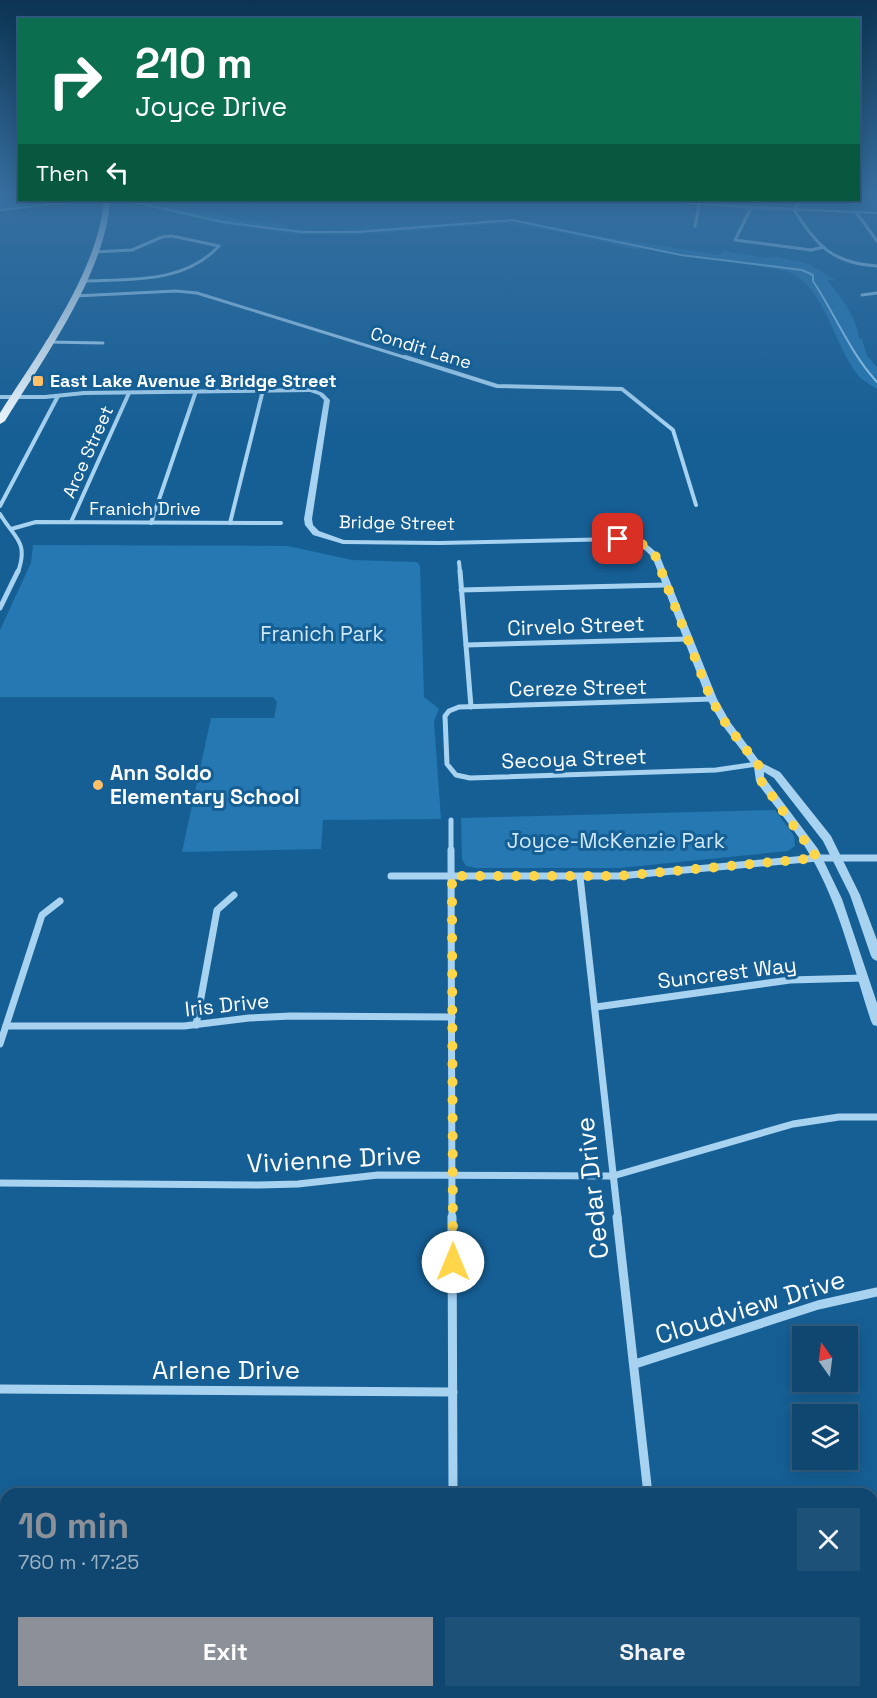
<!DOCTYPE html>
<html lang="en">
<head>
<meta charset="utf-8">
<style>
	:root { --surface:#104770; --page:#1e5178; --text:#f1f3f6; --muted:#9cb2c3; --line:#305f83; --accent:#8c9099 }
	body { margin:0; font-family:"Space Grotesk",sans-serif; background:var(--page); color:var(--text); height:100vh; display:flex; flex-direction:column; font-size:22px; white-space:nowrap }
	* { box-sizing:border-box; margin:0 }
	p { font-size:20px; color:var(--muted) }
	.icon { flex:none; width:33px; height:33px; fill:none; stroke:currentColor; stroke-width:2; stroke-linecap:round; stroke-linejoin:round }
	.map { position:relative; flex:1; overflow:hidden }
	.details { position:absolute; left:0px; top:1488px; width:878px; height:210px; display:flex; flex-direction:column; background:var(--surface); border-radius:18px 18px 0 0; box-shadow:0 3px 15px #0003,0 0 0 2px var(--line) }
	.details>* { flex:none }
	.guide { position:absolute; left:18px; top:18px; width:842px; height:183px; border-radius:0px; box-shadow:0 3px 15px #0003,0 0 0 2px var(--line); background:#0b6e4f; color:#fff; overflow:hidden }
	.needle { width:39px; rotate:346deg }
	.tools { position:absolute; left:792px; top:1326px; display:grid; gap:12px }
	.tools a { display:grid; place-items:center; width:66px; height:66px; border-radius:0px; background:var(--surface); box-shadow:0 3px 15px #0003,0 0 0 2px var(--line); font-size:30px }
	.pin { position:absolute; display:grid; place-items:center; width:51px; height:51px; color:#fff; margin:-26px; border-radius:12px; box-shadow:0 3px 9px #0006 }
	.me { position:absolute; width:66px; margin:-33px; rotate:0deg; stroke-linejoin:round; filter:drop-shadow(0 0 4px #0008) }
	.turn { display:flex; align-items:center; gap:21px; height:126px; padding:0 18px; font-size:27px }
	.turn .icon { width:78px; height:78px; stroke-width:2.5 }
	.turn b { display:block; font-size:42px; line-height:51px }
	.then { display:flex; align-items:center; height:57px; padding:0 18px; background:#0003; gap:12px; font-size:22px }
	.round { display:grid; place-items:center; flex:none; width:63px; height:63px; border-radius:0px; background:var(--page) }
	.overview { display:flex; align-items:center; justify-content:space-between; height:102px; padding:0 18px }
	h1 { font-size:36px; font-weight:700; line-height:45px; color:var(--accent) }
	.cta { display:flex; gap:12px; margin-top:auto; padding:12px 18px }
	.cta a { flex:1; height:69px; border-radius:0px; background:var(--accent); color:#fff; font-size:24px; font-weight:700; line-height:69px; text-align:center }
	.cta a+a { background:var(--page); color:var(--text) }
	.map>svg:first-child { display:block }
	.green { fill:#2578b2 }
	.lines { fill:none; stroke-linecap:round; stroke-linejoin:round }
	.stream { stroke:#9ad0f4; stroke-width:2 }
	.minor-far4 { stroke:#a7d3f1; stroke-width:3 }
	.minor-far3 { stroke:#a7d3f1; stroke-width:4 }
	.minor-far2 { stroke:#a7d3f1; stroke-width:5 }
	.minor-far1 { stroke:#a7d3f1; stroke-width:7 }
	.minor { stroke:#a7d3f1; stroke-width:9 }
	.tertiary { fill:#a7d3f1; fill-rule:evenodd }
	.primary { fill:#f1f9ff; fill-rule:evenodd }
	.route { stroke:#ffd54a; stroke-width:10; stroke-dasharray:0 18 }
	.poi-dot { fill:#ffbf67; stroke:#165f95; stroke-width:2 }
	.labels { text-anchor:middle; stroke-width:6; stroke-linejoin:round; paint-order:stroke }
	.far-street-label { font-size:18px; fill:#fff; stroke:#165f95 }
	.far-poi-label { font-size:18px; font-weight:bold; fill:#fff; stroke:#165f95; text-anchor:start }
	.street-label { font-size:21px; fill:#fff; stroke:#165f95 }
	.park-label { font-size:21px; fill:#cee9fc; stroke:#165f95 }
	.poi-label { font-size:21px; font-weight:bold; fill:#fff; stroke:#165f95; text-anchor:start }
	.near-street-label { font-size:26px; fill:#fff; stroke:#165f95 }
</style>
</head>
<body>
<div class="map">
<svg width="877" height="1698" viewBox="0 0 877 1698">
	<rect width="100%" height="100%" fill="#165f95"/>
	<g class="green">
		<path d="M0,195h19l1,5h75l-95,12z"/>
		<path d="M100,200h49l99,21 35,3 8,5 36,2 145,-9 16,-3 232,36 3,-4 42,7 12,-1 32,7 26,16h-8c14,17 30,37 32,59h3l5,17 10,11v22c-6,-4 -14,-8 -19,-14 -24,-30 -34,-91 -72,-104l-77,-14 -58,-8h-18l-63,-15 -64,-11 -150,12 -63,-1 -65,-9 -93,-21z"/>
		<path d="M33,545l255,1 64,14 65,2 3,4 4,131 15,12 -5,12 7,98 -118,1 -2,29 -139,3 29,-134h63l3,-16 -4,-5h-273v-67l31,-67z"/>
		<path d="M775,810l19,26 1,10 -7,5 -169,17h-143l-10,-2 -4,-7 -1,-41z"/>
	</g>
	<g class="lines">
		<g class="stream">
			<path d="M126,200l96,22 79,10h57l154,-12 169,35 121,15 11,5v6c22,33 37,72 64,101"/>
			<path d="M0,210l87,-10"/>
		</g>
		<g class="minor-far4">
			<path d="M801,200l-7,10c23,36 38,53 83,56"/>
			<path d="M751,208l-16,32 76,10 13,-3"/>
			<path d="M856,212l21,29"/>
			<path d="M695,226l4,-22"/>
			<path d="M83,281c47,-2 101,3 136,-35l-47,-10 -10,1 -30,13 -38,2"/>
			<path d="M862,295l15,-2"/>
			<path d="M75,296l101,-5 21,2 213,66"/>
			<path d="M47,342l56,1"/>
		</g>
		<g class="minor-far3">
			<path d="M405,357l92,29 125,3 51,41 23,75"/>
			<path d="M0,397h14"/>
			<path d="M0,506l58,-110"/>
			<path d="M0,514c14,24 29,27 18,58"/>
			<path d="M71,522l58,-129"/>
			<path d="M151,523l45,-132"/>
			<path d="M230,523l33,-133"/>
			<path d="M11,529l25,-7 245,1"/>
			<path d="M459,562l1,10"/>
		</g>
		<g class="minor-far2">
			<path d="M460,571l11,136"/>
			<path d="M461,590l205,-5"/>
			<path d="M0,608l18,-37"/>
			<path d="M466,645l221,-6"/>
			<path d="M712,699l-253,8 -10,4 -4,5 2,48 9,11 14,3 246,-8 41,-6"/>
			<path d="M451,820v32"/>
		</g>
		<g class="minor-far1">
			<path d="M451,850l1,368"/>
			<path d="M391,876h228l198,-18h60"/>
			<path d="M580,877l38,341"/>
			<path d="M596,1007l194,-27 74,-2"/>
			<path d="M196,1025l21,-115 17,-15"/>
			<path d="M6,1026h178l65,-8 42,-2 161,1"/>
			<path d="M0,1044l42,-129 18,-14"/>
			<path d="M0,1183l259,2 39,-1 80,-9 235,1 180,-52 46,-7h38"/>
		</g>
		<g class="minor">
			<path d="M452,1217l1,277"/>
			<path d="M617,1217l31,277"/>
			<path d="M635,1364l183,-59 59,-13"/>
			<path d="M0,1389l453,3"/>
			<path d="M454,1692v6"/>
			<path d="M670,1692l1,6"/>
		</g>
		<g class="tertiary">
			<path d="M188,200h152l-2,1h-148z"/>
			<path d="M641,200l236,12v2l-126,-5z"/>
			<path d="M311,388l12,5 7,7 -18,119 1,6 6,6 25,9 96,1 178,-4c18,1 33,6 43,22l56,140 13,23 30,40 20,10 51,64 29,59 17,45v21l-4,-2 -2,-3 -21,-61 -27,-54 -49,-63 -10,-6v5l54,72 24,50 35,104v23l-4,-1 -2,-4c-18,-55 -31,-115 -61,-166 -14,-25 -37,-50 -54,-74l-2,-14 -31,-41 -16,-27 -54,-140c-9,-13 -20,-16 -35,-18l-178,4 -97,-1 -30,-9 -8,-10 -1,-6 20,-119 -5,-5 -9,-3 -226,3 -39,4h-31l-3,-2 3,-2h31l39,-4z"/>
			<path d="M877,1520v16l-5,2v-16z"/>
			<rect x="0" y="1653" width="6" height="18"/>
		</g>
		<path class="primary" d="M104,200h6c-4,73 -67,159 -105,221l-5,3v-11c38,-60 98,-141 104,-213z"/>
	</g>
	<linearGradient id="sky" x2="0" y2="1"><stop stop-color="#0c3452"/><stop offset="0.45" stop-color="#366fa0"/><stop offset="1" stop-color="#366fa0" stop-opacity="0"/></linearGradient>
	<rect width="877" height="433" fill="url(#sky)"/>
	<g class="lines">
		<path class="route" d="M453,1262l-1,-386h167l198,-18 -58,-80v-12l-33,-42 -15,-25 -56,-144 -13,-11 -24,-5"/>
	</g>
	<g class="poi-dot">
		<rect x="32" y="375" width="12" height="12" rx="3"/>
		<circle cx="98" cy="785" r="6"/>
	</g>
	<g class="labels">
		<g class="far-street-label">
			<text transform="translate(421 348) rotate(17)" y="6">Condit Lane</text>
			<text transform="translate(88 452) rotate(-66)" y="6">Arce Street</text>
			<text x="145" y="515">Franich Drive</text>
			<text transform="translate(397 523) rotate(1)" y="6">Bridge Street</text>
		</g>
		<g class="far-poi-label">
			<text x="50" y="387">East Lake Avenue &amp; Bridge Street</text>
		</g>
		<g class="street-label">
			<text transform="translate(576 626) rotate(-2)" y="7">Cirvelo Street</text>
			<text transform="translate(578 688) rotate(-1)" y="7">Cereze Street</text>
			<text transform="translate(574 759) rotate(-2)" y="7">Secoya Street</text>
			<text transform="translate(727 973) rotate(-7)" y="7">Suncrest Way</text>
			<text transform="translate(227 1005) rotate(-6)" y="7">Iris Drive</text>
		</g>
		<g class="park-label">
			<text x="322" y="641">Franich Park</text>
			<text x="616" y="848">Joyce-McKenzie Park</text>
		</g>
		<g class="poi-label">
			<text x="110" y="780">Ann Soldo<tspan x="110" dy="24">Elementary School</tspan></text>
		</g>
		<g class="near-street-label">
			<text transform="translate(334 1159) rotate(-3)" y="9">Vivienne Drive</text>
			<text transform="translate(592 1188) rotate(-96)" y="9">Cedar Drive</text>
			<text transform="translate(750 1307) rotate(-17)" y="9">Cloudview Drive</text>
			<text x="226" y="1379">Arlene Drive</text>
		</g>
	</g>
</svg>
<div class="tools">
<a><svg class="needle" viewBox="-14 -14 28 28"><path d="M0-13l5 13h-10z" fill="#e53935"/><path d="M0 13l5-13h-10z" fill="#9cb2c3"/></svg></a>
<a><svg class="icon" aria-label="layers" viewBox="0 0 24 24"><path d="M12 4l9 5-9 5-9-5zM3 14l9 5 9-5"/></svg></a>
</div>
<div class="pin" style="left:618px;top:539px;background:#d93025"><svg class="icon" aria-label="arrive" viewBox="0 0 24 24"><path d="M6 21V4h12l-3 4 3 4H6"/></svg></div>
<svg class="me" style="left:453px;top:1262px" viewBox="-20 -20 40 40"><circle r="19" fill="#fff"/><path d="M0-13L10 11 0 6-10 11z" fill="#ffd54a"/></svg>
<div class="guide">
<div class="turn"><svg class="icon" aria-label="right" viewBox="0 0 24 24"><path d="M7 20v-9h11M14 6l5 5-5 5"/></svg><div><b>210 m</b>Joyce Drive</div></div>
<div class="then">Then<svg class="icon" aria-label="left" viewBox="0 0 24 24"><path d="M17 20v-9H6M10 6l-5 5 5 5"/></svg></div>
</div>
<section class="details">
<div class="overview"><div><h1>10 min</h1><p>760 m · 17:25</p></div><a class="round"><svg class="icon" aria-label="close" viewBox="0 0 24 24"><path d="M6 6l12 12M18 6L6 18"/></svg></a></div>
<div class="cta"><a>Exit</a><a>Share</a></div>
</section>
</div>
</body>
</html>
